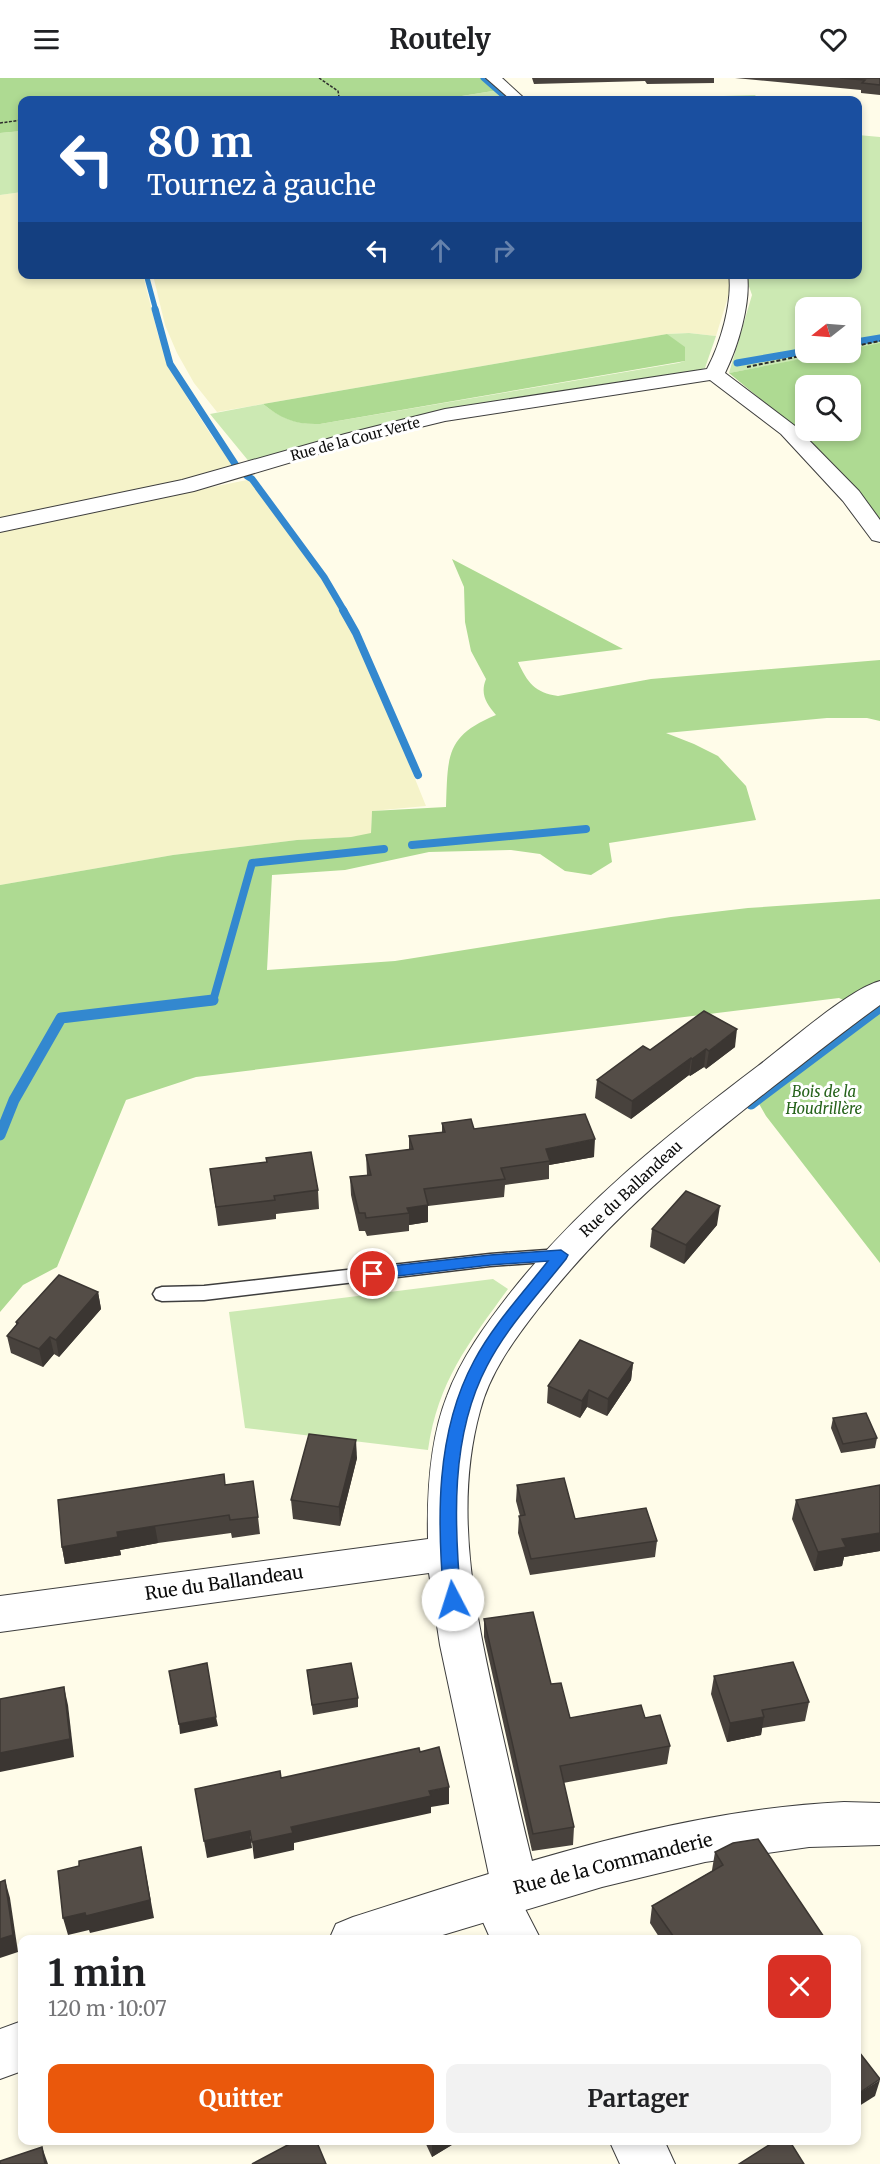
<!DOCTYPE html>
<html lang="fr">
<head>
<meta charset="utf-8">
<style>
	:root { --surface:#fff; --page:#f2f2f2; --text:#202124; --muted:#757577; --accent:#ea580c }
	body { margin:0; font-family:Merriweather,serif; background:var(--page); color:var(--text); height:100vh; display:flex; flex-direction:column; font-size:22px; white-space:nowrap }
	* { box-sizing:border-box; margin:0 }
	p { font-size:20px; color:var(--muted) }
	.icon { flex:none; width:33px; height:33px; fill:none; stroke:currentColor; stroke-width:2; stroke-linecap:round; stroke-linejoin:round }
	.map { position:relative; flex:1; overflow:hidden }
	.details { position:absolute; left:18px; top:1857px; width:843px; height:210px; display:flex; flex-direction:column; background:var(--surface); border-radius:12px; box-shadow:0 3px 9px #0003 }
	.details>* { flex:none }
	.guide { position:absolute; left:18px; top:18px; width:844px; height:183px; border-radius:12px; box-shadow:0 3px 9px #0003; background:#1a4fa0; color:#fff; overflow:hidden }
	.needle { width:39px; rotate:253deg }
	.tools { position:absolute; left:795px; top:219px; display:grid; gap:12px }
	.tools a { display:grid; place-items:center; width:66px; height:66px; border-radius:12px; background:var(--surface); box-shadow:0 3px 9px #0003; font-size:30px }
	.pin { position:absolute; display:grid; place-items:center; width:51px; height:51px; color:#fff; margin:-26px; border:3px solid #fff; border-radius:50%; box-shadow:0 2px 6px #0007 }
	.me { position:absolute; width:66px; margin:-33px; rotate:355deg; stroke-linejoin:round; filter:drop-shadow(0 0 4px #0008) }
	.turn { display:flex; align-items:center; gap:21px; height:126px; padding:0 30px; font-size:27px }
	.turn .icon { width:78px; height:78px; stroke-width:2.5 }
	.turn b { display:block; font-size:42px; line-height:51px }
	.lanes { display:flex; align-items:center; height:57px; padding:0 30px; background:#0003; justify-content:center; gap:30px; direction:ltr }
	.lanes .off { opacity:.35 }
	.round { display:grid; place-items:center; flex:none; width:63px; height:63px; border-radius:12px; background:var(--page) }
	.headline { display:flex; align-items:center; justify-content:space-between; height:102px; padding:0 30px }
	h1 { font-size:36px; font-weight:700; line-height:45px }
	.cta { display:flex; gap:12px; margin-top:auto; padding:12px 30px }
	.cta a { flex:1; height:69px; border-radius:12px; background:var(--accent); color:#fff; font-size:24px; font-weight:700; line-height:69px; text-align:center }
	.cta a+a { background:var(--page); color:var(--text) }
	header { display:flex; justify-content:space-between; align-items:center; height:78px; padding:0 30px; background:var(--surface); font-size:27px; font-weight:700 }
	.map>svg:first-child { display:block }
	.farmland { fill:#f5f3c9 }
	.green { fill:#cce9b3 }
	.forest { fill:#aeda92; fill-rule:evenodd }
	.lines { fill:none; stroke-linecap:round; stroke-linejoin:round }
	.stream-far3 { stroke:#3388cf; stroke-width:5 }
	.stream-far2 { stroke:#3388cf; stroke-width:7 }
	.stream-far1 { stroke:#3388cf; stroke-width:8 }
	.stream { stroke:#3388cf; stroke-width:11 }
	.service-casing { stroke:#3e3e3e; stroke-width:3 }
	.minor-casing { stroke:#3e3e3e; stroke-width:2 }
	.tertiary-casing { stroke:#3e3e3e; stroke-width:2 }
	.path-far1 { stroke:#2d2d2d; stroke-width:1.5; stroke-dasharray:3 1.5; stroke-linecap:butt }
	.path { stroke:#2d2d2d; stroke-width:2; stroke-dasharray:4 2; stroke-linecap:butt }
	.service { fill:#fff; fill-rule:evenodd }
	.minor { fill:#fff; fill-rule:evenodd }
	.tertiary { fill:#fff; fill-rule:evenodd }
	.wall { fill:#48423d }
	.shaded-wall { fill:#3b3632 }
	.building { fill:#544d47; stroke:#3b3632; stroke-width:1.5 }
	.route { fill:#1a73e8; stroke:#114b97; stroke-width:1.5 }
	.labels { text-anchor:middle; stroke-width:6; stroke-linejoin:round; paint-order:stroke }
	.far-street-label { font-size:14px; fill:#0b0b0b; stroke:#fff }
	.park-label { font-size:15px; font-style:italic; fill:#26631b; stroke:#fff }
	.street-label { font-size:15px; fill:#0b0b0b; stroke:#fff }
	.near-street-label { font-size:18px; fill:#0b0b0b; stroke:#fff }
</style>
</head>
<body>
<header><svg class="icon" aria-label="menu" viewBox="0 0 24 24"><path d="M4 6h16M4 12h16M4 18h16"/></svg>Routely<svg class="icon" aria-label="heart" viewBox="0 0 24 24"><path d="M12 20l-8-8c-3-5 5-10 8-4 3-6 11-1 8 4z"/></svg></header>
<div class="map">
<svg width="880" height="2086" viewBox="0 0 880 2086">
	<rect width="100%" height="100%" fill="#fffce9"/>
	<g class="farmland">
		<path d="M22,114v82l121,1 15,60 12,29 18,35 25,39 27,33 -240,49v-325z"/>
		<path d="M729,196l3,10 -16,52 -27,-3 -22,1 -450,78 -23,-29 -17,-30 -12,-28 -12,-50z"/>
		<path d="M252,401l71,97 33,57 70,173 -54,5 -1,23 -20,3 -54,3 -124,15 -173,30v-355z"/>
	</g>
	<g class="green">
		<path d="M499,12l12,10h-74z"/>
		<path d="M755,17l4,5h-162z"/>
		<path d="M22,53v61l-22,3v-62z"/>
		<path d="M858,57l22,2v207l-29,6 -1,-42h-44v44l29,1 -106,20 23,-78 -7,-20 113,-1z"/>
		<path d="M689,255l27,3 -11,32 -13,5 -176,26 -265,65 -41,-50 53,-10c18,14 34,21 57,20l358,-61 7,-2 -18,-27z"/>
		<path d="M493,1201l15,10c-40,55 -70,92 -80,161l-183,-22 -16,-116z"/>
	</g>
	<g class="forest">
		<path d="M0,0h485l14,12 -62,10h-415v31l-22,2z"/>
		<path d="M667,256l18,13v14l-365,63c-23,1 -39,-5 -57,-20z"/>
		<path d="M880,265v178l-74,-84 -77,-64 102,-20 19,-1 1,-3zM806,308h44v44h-44z"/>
		<path d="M452,481l171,90 -105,13c9,20 17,31 40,34l93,-17 229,-19v61l-13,-3h-40l-161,15 28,11 24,12 28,30 10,34 -147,23 3,19 -21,13 -26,-4 -25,-17 -29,-4 -82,2 -84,18 -73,5 -5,95 128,-9 276,-44 77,-9 132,-9v364l-114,-147 -16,-28 107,-82 -18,-8 -643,79 -70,23 -69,167 -34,18 -23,27v-427l173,-30 124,-15 54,-3 20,-4 1,-22 74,-4c2,-51 -1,-71 50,-92 -10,-12 -16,-21 -10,-36l-15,-28 -6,-29 -1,-35z"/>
	</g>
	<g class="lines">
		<g class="stream-far3">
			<path d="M483,0l25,22"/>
			<path d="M146,196l10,37"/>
		</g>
		<g class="stream-far2">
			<path d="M155,231l15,55 67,103"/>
			<path d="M850,265l30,-5"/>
			<path d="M737,285l69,-12"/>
			<path d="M247,398l5,3 72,98 20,34"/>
		</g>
		<g class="stream-far1">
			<path d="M343,532l13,23 62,142"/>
			<path d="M412,767l174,-16"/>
			<path d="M206,924l7,-1 39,-138 132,-14"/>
		</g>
		<g class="stream">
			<path d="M751,1026l129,-97"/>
			<path d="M0,1057l14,-35 47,-82 152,-18"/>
		</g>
		<g class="service-casing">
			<path id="service" d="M561,1171l6,2 3,4 -3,4 -6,2 -71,5 -286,34 -42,1 -6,-2 -3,-5 3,-5 6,-2 42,-1 286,-32z"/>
		</g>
		<g class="minor-casing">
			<g id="minor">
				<path d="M486,0h16l24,22h-15z"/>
				<path d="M729,196h18c4,29 -9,73 -22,99l70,53 64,65 21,29v22l-8,-2 -29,-39 -62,-67 -71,-54 -265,41 -86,21 -165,49 -194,41v-14l182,-38 163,-46 100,-25 262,-40c13,-24 26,-67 22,-95z"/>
				<path d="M880,903v24c-36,26 -71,54 -106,81 -86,67 -169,137 -236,223 -24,31 -48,63 -58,102 -27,98 -5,199 16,295 14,61 27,122 43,182l-6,16 -9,3 17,33h-50l-20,-45 7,-16 11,-4 -49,-230 -11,-72 -429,59v-36l428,-57c-1,-47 2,-100 19,-143 14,-38 39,-72 64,-104 70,-88 157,-158 247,-226 28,-21 91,-77 122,-85z"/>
				<path d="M609,2062h55l11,24h-55z"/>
			</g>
		</g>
		<g class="tertiary-casing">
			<g id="tertiary">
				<path d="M844,1724l36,1v42l-71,2 -104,15 -103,25 -176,53h-97l7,-16 17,-7c159,-51 323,-107 491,-115z"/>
				<path d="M22,1943v50l-22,8v-50z"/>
			</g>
		</g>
		<g class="path-far1">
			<path d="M319,0l19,13 1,6 -10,3"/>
			<path d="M0,45l22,-3"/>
		</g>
		<g class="path">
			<path d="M850,269l30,-6"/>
			<path d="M747,289l73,-15"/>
		</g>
		<use href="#service" class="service"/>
		<use href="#minor" class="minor"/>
		<use href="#tertiary" class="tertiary"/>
	</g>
	<g class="wall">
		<path d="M532,0h182v5l-67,1 -2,-3 -111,3z"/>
		<path d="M735,0h145v17l-19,-2v-3z"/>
		<path d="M735,969l-29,22 -2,-2 -14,9 -1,-1 -58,44 -36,-21 2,-18 53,-30z"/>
		<path d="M442,1045l32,6 120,28 -45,8v14l-44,6 -1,12 -76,9v16l-19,3v6l-42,5 -2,-5h-6l-8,-36 -1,-18 17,-2 -1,-20 43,-5v-14l33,-4z"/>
		<path d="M266,1080l52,32 1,19 -43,5v5l-58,7 -8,-57 56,-7z"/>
		<path d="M717,1147l-33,39 -34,-17 2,-18z"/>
		<path d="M98,1214l3,17 -42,48 -5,-3 -11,13 -32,-14 -4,-17 9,-11v-3z"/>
		<path d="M633,1285l-2,17 -24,36 -20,-9 -7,11 -33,-15 1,-17z"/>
		<path d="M833,1340l44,20 -2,10 -34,5 -10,-25z"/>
		<path d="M357,1380l-17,68 -47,-7 -2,-19z"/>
		<path d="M226,1407l32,32 2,17 -28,4 -1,-5 -73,10 -38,7 1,5 -56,9 -3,-17z"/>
		<path d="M517,1407l58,34 82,22 -2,16 -125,18 -12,-42 1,-17h1l-4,-15z"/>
		<path d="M880,1407v66l-36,6 -2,9 -28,5 -22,-52 4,-19z"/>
		<path d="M484,1541l67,65 19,34h75l25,28 -3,18 -104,19 11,44 -1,18 -41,6 -48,-214z"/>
		<path d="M307,1592l51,28v9l-45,8z"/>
		<path d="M714,1598l95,26 -4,19 -43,7 -1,7 -34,7 -16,-48z"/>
		<path d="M715,1774l111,88h-165l-11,-17 2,-17 60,-35v-1z"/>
		<path d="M424,2062h36l-28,17z"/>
	</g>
	<g class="shaded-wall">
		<path d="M737,951l-2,18 -29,22 3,-18z"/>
		<path d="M706,971l-2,18 -14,9 2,-17z"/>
		<path d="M691,980l-2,17 -58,44 1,-18z"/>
		<path d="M595,1061l-1,18 -45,8 1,-4 -4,-12z"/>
		<path d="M428,1127v17l-19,3v-12l-2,-5z"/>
		<path d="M720,1128l-3,19 -33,39 2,-19z"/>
		<path d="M98,1214l3,17 -42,48 -3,-17z"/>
		<path d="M50,1259l4,17 -11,13 -4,-18z"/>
		<path d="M633,1285l-2,17 -24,36 1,-17z"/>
		<path d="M589,1312l-2,17 -7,11 2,-17z"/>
		<path d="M356,1362l1,18 -17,68 -1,-19z"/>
		<path d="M880,1442v31l-36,6 -2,9 -28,5 4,-19z"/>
		<path d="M155,1448l3,17 -38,7 1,5 -56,9 -3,-17 55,-15z"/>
		<path d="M64,1609l4,18 6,52 -74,15v-19z"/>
		<path d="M216,1639l2,9 -38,8 -1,-10z"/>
		<path d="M764,1639l-3,18 -34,7 3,-19z"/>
		<path d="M449,1709v17l-18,3v6l-137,30v7l-40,9 -2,-17 39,-15 138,-36z"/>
		<path d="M250,1753l2,17 -45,10 -3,-17z"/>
		<path d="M141,1769l13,71 -64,15 -1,-3 -21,5 -5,-17z"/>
		<path d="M5,1802l5,18 8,54 -18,6v-19z"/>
		<path d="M880,2002l-5,16 -19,12v-13z"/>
		<path d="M432,2062h28l-28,17z"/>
		<path d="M42,2069l6,17h-3z"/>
	</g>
	<g class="building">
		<path d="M840,0h40v7l-18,-2 3,-3z"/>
		<path d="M704,933l33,18 -28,22 -3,-2 -14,10 -1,-1 -59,43 -35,-21 46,-34 7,4z"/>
		<path d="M585,1036l10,25 -49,10 4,12 -49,7 4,11 -81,10 4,16 -21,3 2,5 -43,5 -1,-5h-6l-9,-36 21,-2 -5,-20 47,-6 -4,-13 36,-4 -3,-9 29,-4 3,10z"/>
		<path d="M311,1074l7,38 -44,6 1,4 -59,7 -6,-38 57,-7 -1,-4z"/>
		<path d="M686,1113l34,15 -34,39 -34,-16z"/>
		<path d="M59,1197l39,17 -42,48 -6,-3 -11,12 -32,-13 11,-13 -2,-1z"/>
		<path d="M580,1262l53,23 -25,36 -19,-9 -7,11 -34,-15z"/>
		<path d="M866,1335l11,25 -34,6 -10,-26z"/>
		<path d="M309,1356l47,6 -17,67 -48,-7z"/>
		<path d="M224,1396l1,11 28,-4 5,36 -28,3 -1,-5 -74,11 -38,6 1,5 -56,10 -4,-47z"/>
		<path d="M564,1400l11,41 71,-11 11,33 -126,18 -12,-43 6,-1 -8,-30z"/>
		<path d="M880,1407v48l-38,6 4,8 -28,5 -22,-52z"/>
		<path d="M533,1534l18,72 10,-1 9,35 71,-13 4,13 15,-3 10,31 -110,20 14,61 -41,7 -49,-215z"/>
		<path d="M793,1584l16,40 -47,8 2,7 -34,6 -16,-47z"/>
		<path d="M207,1585l9,54 -37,7 -10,-53z"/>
		<path d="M351,1585l7,35 -46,7 -5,-35z"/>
		<path d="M64,1609l6,52 -70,14v-54z"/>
		<path d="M439,1669l10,40 -20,4 2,5 -140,31 2,6 -41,9 -2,-11 -46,10 -9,-52 85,-18 1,7 138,-30 1,4z"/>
		<path d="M758,1761l68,101h-150l-24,-34 71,-41 -8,-13 18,-9z"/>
		<path d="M141,1769l9,53 -64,16 -1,-3 -22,5 -5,-47 21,-5v-5z"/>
		<path d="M5,1802l8,55 -13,4v-57z"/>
		<path d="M856,1970l24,31 -24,16z"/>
		<path d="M297,2062h19l10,24h-74z"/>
		<path d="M777,2062h12l15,24h-65z"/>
		<path d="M42,2069l3,17h-45v-3z"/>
	</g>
	<path class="route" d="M561,1172l7,5 -2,4c-27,34 -59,68 -79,107 -37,70 -33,157 -26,234l-2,5 -6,2 -7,-2 -2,-5c-7,-79 -9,-167 30,-239 19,-36 49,-68 74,-100l-58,4 -117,14 -7,-5 7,-6 117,-13z"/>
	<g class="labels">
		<g class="far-street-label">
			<text transform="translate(355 361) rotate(-15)" y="5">Rue de la Cour Verte</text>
		</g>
		<g class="park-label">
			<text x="824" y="1019">Bois de la<tspan x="824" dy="17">Houdrillère</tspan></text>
		</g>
		<g class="street-label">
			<text transform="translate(631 1111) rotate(-43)" y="5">Rue du Ballandeau</text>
		</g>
		<g class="near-street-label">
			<text transform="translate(224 1505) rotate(-8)" y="6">Rue du Ballandeau</text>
			<text transform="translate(613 1786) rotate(-14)" y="6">Rue de la Commanderie</text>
		</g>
	</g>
</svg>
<div class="tools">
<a><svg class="needle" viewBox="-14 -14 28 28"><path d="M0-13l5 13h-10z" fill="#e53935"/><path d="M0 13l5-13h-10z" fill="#757577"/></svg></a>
<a><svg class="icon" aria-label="search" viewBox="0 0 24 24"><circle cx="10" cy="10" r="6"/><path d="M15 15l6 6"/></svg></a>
</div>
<div class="pin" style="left:373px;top:1196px;background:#d93025"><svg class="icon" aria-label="arrive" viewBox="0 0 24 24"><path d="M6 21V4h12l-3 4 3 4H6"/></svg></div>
<svg class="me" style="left:453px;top:1522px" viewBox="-20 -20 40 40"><circle r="19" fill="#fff"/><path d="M0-13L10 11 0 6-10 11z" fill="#1a73e8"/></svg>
<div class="guide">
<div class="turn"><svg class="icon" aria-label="left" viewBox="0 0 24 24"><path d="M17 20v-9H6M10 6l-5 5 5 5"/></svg><div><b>80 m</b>Tournez à gauche</div></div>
<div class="lanes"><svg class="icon" aria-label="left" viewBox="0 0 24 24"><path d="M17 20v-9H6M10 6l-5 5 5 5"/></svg><svg class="icon off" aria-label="ahead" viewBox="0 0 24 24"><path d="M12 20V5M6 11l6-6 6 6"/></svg><svg class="icon off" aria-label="right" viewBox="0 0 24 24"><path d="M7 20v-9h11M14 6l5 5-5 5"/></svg></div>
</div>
<section class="details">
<div class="headline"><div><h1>1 min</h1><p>120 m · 10:07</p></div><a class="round" style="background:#d93025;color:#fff"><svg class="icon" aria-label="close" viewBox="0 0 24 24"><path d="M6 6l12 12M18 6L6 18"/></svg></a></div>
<div class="cta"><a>Quitter</a><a>Partager</a></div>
</section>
</div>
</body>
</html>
